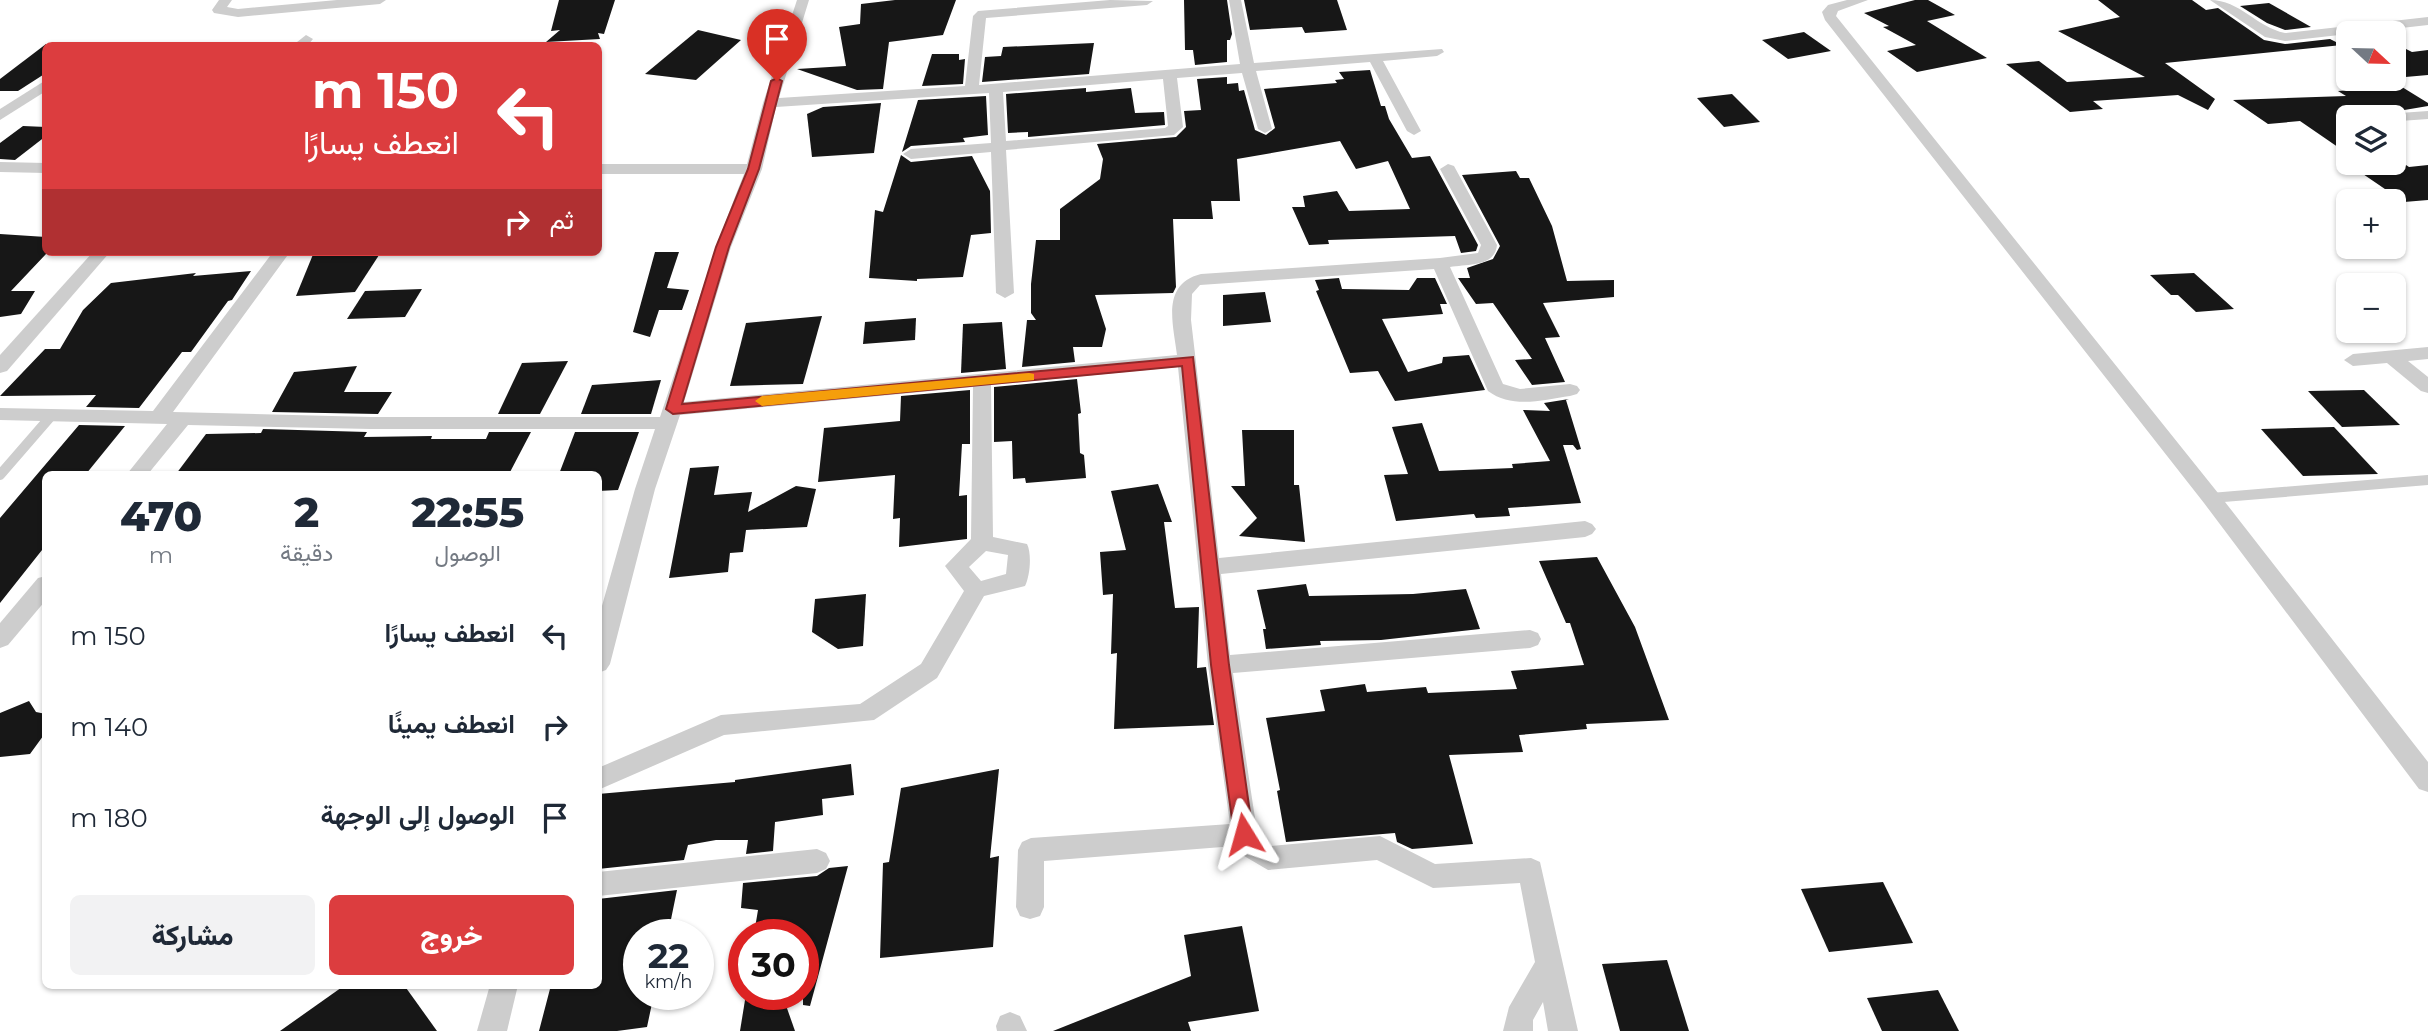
<!DOCTYPE html>
<html lang="ar">
<head>
<meta charset="utf-8">
<style>
	:root { --surface:#fff; --page:#f2f2f3; --text:#1f2937; --muted:#747a83; --accent:#dc3d3f }
	body { margin:0; font-family:Montserrat,Vazirmatn,sans-serif; background:var(--page); color:var(--text); direction:rtl; height:100vh; display:flex; flex-direction:column; font-size:26px; white-space:nowrap }
	* { box-sizing:border-box; margin:0 }
	p { font-size:23px; color:var(--muted) }
	.icon { flex:none; width:38px; height:38px; fill:none; stroke:currentColor; stroke-width:2; stroke-linecap:round; stroke-linejoin:round }
	.map { position:relative; flex:1; overflow:hidden; direction:ltr }
	.details { position:absolute; left:42px; top:471px; width:560px; height:518px; display:flex; flex-direction:column; background:var(--surface); border-radius:10px; box-shadow:0 2px 5px #0004; direction:rtl }
	.details>* { flex:none }
	.top-card { position:absolute; left:42px; top:42px; width:560px; height:214px; border-radius:10px; box-shadow:0 2px 5px #0004; direction:rtl; background:#dc3d3f; color:#fff; overflow:hidden }
	.needle { width:46px; rotate:112deg }
	.tools { position:absolute; left:2336px; top:21px; display:grid; gap:14px }
	.tools a { display:grid; place-items:center; width:70px; height:70px; border-radius:10px; background:var(--surface); box-shadow:0 2px 5px #0004; font-size:35px }
	.speed { position:absolute; left:623px; top:919px; display:flex; gap:14px; font-size:35px; font-weight:700; text-align:center }
	.speed>* { display:grid; place-content:center; width:91px; height:91px; border-radius:50%; background:var(--surface); box-shadow:0 2px 5px #0004; line-height:1 }
	.speed small { font-size:18px; font-weight:400 }
	.speed .limit { border:10px solid #d22; background:#fff; color:#111 }
	.pin { position:absolute; display:grid; place-items:center; width:60px; height:60px; color:#fff; margin:-72px -30px; border-radius:50% 50% 50% 0; rotate:-45deg; box-shadow:0 0 7px #0007 }
	.pin .icon { rotate:45deg }
	.me { position:absolute; width:77px; margin:-38px; rotate:352deg; stroke-linejoin:round; filter:drop-shadow(0 0 5px #0008) }
	.turn { display:flex; align-items:center; gap:24px; height:147px; padding:0 28px; font-size:32px }
	.turn .icon { width:91px; height:91px; stroke-width:2.5 }
	.turn b { display:block; font-size:49px; line-height:60px }
	.then { display:flex; align-items:center; height:66px; padding:0 28px; background:#0003; gap:14px; font-size:26px }
	.eta { display:flex; justify-content:space-evenly; align-items:center; height:119px; text-align:center }
	.eta b { font-size:42px; font-weight:800; line-height:49px }
	.action { display:flex; gap:14px; margin-top:auto; padding:14px 28px }
	.action a { flex:1; height:80px; border-radius:10px; background:var(--accent); color:#fff; font-size:28px; font-weight:800; line-height:80px; text-align:center }
	.action a+a { background:var(--page); color:var(--text) }
	ul { padding:0; list-style:none }
	li { display:flex; align-items:center; gap:21px; height:91px; padding:0 28px }
	li div { flex:1 }
	li b { display:block; font-size:26px }
	li em { font-style:normal }
	.map>svg:first-child { display:block }
	.building { fill:#171717 }
	.lines { fill:none; stroke-linecap:round; stroke-linejoin:round }
	.service { stroke:#cdcdcd; stroke-width:10 }
	.minor { fill:#cdcdcd; fill-rule:evenodd }
	.route { fill:#dc3d3f; stroke:#8f2829; stroke-width:2 }
	.slow { fill:#f59e0b }
</style>
</head>
<body>
<div class="map">
<svg width="2428" height="1031" viewBox="0 0 2428 1031">
	<rect width="100%" height="100%" fill="#fff"/>
	<g class="building">
		<path d="M559,0h56l-11,34 -6,-1 2,6 -54,3 14,-12 -9,1z"/>
		<path d="M895,0h61l-13,35 -54,7 -6,47 -26,1 -60,-21 49,-3 -7,-39 21,-3 1,-20z"/>
		<path d="M1184,0h43l5,34 -2,6h-3v22l-32,3 -2,-15h-8z"/>
		<path d="M1244,0h93l10,30 -42,3 -3,-6 -52,3z"/>
		<path d="M1915,0h13l27,15 -28,6 60,37 -70,14 -30,-21 29,-6 -33,-18 6,-1 -25,-13z"/>
		<path d="M2098,0h94l14,10 12,-2 46,32 21,4 45,-5 12,6 -177,18 50,36 -7,11 -30,-15 -85,6 10,8 -33,3 -64,-48 33,-3 28,21 78,-5 -87,-46 62,-14z"/>
		<path d="M2269,3l42,24 -26,3 -18,-7 -27,-17z"/>
		<path d="M698,30l43,10 -45,40 -51,-6z"/>
		<path d="M1804,32l27,19 -43,8 -26,-19z"/>
		<path d="M1094,43l-5,31 -107,8 3,-25 16,-1 2,-9z"/>
		<path d="M2394,43l18,9 16,-2v25l-34,3z"/>
		<path d="M46,44v29l-28,18h-18v-12z"/>
		<path d="M932,54h27v6l6,-1 -2,25 -41,2z"/>
		<path d="M1370,70l11,36h4l4,13 23,39 18,-2 48,89 -2,6 -15,2 -6,-17 -127,4 1,4 -20,1 -17,-38h13l-2,-11 34,-5 12,20 61,-2 -22,-48 -32,8 -16,-28 -103,18 3,42h-29l2,18h-40l3,68 -3,6 -78,2 11,34 -4,18h-29l2,15 -53,5 5,-47h9l-5,-7v-29l5,-44h24v-31l40,-30 3,-20 -6,-15 79,-7 10,-10 -2,-16 17,-1 -4,-31 30,-2v7l11,-1 1,8 5,-1 11,40 11,5 9,-7 -11,-39 73,-6 -2,-3 9,-1 -5,-7z"/>
		<path d="M2402,87l26,16v3l-65,11h-15v3l-7,1 7,5v28l-48,-33 -32,3 -35,-24 113,-4 -8,-5z"/>
		<path d="M1086,88v4l45,-4 4,25 29,-1 1,13 -137,12v-5l-20,1 -2,-39z"/>
		<path d="M1732,94l28,28 -36,5 -27,-29z"/>
		<path d="M986,96l2,39 -25,3 2,4 -54,4 -9,6 16,-52z"/>
		<path d="M881,103l-7,50 -62,4 -5,-43 16,-7z"/>
		<path d="M23,126l23,1v9l-31,24 -15,-1v-16z"/>
		<path d="M901,155l10,7 61,-6 18,35 1,42 -20,2 -8,42 -46,2v2l-48,-3 6,-68 8,2z"/>
		<path d="M2361,163h42l6,4 19,-2v35l-24,2 -44,-30 12,-1z"/>
		<path d="M1516,171l4,7h9l23,48 15,55 47,-1v17l-71,6 17,34 -15,1 20,44 -33,3 -17,-25 17,-1 -39,-56 -17,1 -18,-26h12l-3,-10 26,-9 7,-13 -38,-71z"/>
		<path d="M0,234l46,3v17l-35,37h24l-14,23 -21,3z"/>
		<path d="M314,252h67l-26,40 -59,4z"/>
		<path d="M655,252h24l-12,36 22,2 -7,20h-23l-9,27 -17,-5z"/>
		<path d="M251,271l-19,29 -4,1 -37,51h-9l-43,56 -53,-1 10,-12 -96,1 45,-47h15l23,-39 28,-27 85,-10 -3,3z"/>
		<path d="M2194,273l40,36 -38,3 -18,-17h-7l-21,-20z"/>
		<path d="M1339,278l3,11 67,1 8,-12h18l12,26h-7l3,10 -61,5 26,53 34,-9 1,-6 26,-2 16,35 -90,11 -17,-30 -28,2 -34,-82 3,-1 -4,-10z"/>
		<path d="M422,289l-17,28 -58,2 18,-28z"/>
		<path d="M1265,292l6,30 -48,4v-31z"/>
		<path d="M822,316l-19,68 -73,2 16,-63z"/>
		<path d="M916,318l-1,22 -52,4 2,-22z"/>
		<path d="M1002,322l4,47 -45,4 2,-49z"/>
		<path d="M568,361l-28,53h-42l24,-51z"/>
		<path d="M357,366l-13,26h48l-14,22 -106,-2 22,-40z"/>
		<path d="M1077,379l4,34 -3,1 2,39 4,2 2,23 -60,5 -1,-5 -12,1 -1,-38 -18,1v-55z"/>
		<path d="M661,380l-10,34h-70l11,-29z"/>
		<path d="M970,390v54h-8l-3,52 8,-1v44l-68,8 1,-29 -7,1 2,-44 -77,7 6,-54 76,-7 1,-25z"/>
		<path d="M2364,390l36,35 -58,2 -34,-36z"/>
		<path d="M1569,399l-3,1 15,49 -4,1 -4,-5h-10l18,58 -73,5 2,8 -34,2 -2,-4 -78,7 -12,-46 24,-1 -16,-47 30,-4 17,48 74,-3 -1,-4 38,-3 -27,-51 27,1 -6,-8z"/>
		<path d="M79,425l46,1 -39,48h-40v71l-46,58v-85z"/>
		<path d="M2334,427l44,47 -75,2 -42,-47z"/>
		<path d="M263,429l104,3 -3,5 68,-1 -1,3h55l3,-7h42l-22,42h-333l30,-40 55,-1z"/>
		<path d="M1242,430h52v55h5l6,57 -66,-6 18,-18 -26,-32h14z"/>
		<path d="M575,432h64l-21,58 -20,1v-17h-39z"/>
		<path d="M719,466l-5,29 38,-3 -4,20 48,-26 20,3 -9,38 -61,3 -3,22 -13,1 -2,19 -59,6 21,-110z"/>
		<path d="M1158,484l14,38h-8l11,86 24,-1 -2,61 9,-1 8,58 -100,4 3,-76 -6,1 2,-60 -10,1 -3,-43 26,-2 -15,-59z"/>
		<path d="M1597,557l38,70 34,93 -83,4 1,5 -68,6 4,17 -74,3 24,89 -61,5 -15,-7 -2,-9 -109,9 -9,-51 3,-1 -14,-72 59,-7 -5,-21 45,-6 2,8 59,-5 2,6 89,-4 -6,-18 73,-6 -14,-42h-4l-27,-62z"/>
		<path d="M1306,584l3,12 104,-2 53,-5 14,40 -99,11 -61,1 1,4 -55,4 -3,-20h3l-9,-39z"/>
		<path d="M866,594l-3,52 -25,3 -26,-17 3,-33z"/>
		<path d="M29,701l7,11 10,2v18l-16,22 -30,3v-44z"/>
		<path d="M851,764l3,31 -32,4 1,16 -48,7 -2,29 -27,3 2,-14h-32l-28,5 -4,15 -86,9v-75l137,-12v-2z"/>
		<path d="M999,769l-9,89 9,-2 -6,91 -113,11 3,-95 6,-1 12,-74z"/>
		<path d="M848,866l-38,140 -7,-1v-71h-49l4,-24 -17,-2 2,-25 74,-7 12,-8z"/>
		<path d="M1883,882l30,61 -84,9 -28,-63z"/>
		<path d="M677,890l-9,44h-29v60h15l-7,33 -30,4h-78l12,-46h47v-86z"/>
		<path d="M1242,926l17,85 -71,11 3,9h-138l138,-55 -7,-41z"/>
		<path d="M1667,960l22,71h-69l-18,-67z"/>
		<path d="M345,985h59l33,46h-157z"/>
		<path d="M1938,990l21,41h-77l-15,-33z"/>
		<path d="M746,994h36l13,37h-55z"/>
	</g>
	<g class="lines">
		<g class="service">
			<path d="M0,475l52,-60"/>
			<path d="M2211,498l217,-18"/>
		</g>
		<g class="minor">
			<path d="M219,0h13l-5,7 11,2 99,-9h49l-6,4 -142,13 -24,-4 -2,-3z"/>
			<path d="M797,0h12l-30,98 186,-12 8,-70 5,-5 132,-11 43,1 -6,4 -161,13 -7,67 261,-21 -11,-64h12l13,63 188,-14 2,3 -7,4 -54,5 38,70 -7,4 -7,-4 -37,-69 -114,9 16,58 -7,4 -7,-4 -16,-56 -65,5 6,49 -9,8 -168,15 8,143 -9,5 -9,-5 -5,-141 -80,7 -8,-5 8,-5 80,-6 -2,-50 -213,14 -14,62 -31,78 -47,155 493,-47c-4,-32 -16,-71 24,-81l239,-16 38,-5 3,-8 -41,-76 8,-5 6,2 43,79c-2,22 -29,19 -47,22l53,117 17,5 50,-5 7,2 3,4 -3,4 -7,2c-27,4 -58,13 -82,-5l-54,-122 -234,16 -8,9 -1,26 28,238 366,-37 7,3 4,5 -4,5 -7,3 -364,37 9,81 300,-25 8,3 3,6 -3,6 -8,3 -297,25 25,165 13,8 109,-10 55,28 96,-6 9,4 38,169h-30l-5,-29 -10,18v11h-30l6,-24 26,-45 -15,-79 -87,5 -56,-28 -109,10 -29,-17 -4,-7 -191,15v46l-4,9 -10,3 -10,-3 -4,-9 2,-57 4,-8 9,-4 199,-14 -22,-159 -30,-298 -187,18 2,152 34,7c5,10 3,32 -2,42l-41,10 -47,82 -63,42 -150,15 -126,55v-22l123,-53 139,-11 61,-40 43,-73 -19,-25 26,-27 2,-152 -293,28 -25,74 -45,175 -4,6 -8,3v-53l37,-131 20,-60h-284l-183,-4 -40,49h-21l40,-50 -167,-4v-12l153,3 120,-159h17l-117,160 198,5h289c28,-82 52,-164 84,-243h-146v-10h149l16,-61zM1163,79l5,47 -3,2 -159,13 -3,-49zM986,551l22,4 -2,19 -25,7 -12,-14z"/>
			<path d="M1847,0h21l-30,11 -2,5 382,477 210,269v30l-9,-3 -215,-286 -379,-483 -3,-8 6,-7z"/>
			<path d="M2210,0c30,0 46,27 75,33l143,-16v8l-143,16 -20,-4z"/>
			<path d="M306,35l7,4 -6,7h-15z"/>
			<path d="M46,80v11l-46,29v-11z"/>
			<path d="M2428,111v8l-28,2 -7,-4 7,-4z"/>
			<path d="M0,162l46,1v10l-46,-1z"/>
			<path d="M93,252h17l-103,119 -7,2v-18z"/>
			<path d="M2428,347v12l-20,2 20,16v16l-7,-2 -34,-28 -34,3 -9,-6 9,-6z"/>
			<path d="M46,576v24l-38,45 -8,3v-25l38,-45z"/>
			<path d="M817,849l9,4 4,8 -4,8 -9,4 -219,23v-24z"/>
			<path d="M490,985h28l-11,46h-30z"/>
			<path d="M1010,1012l10,4 7,15h-30l-1,-5 4,-10z"/>
		</g>
	</g>
	<path class="route" d="M777,78l5,3 -23,88 -30,78 -47,157 511,-47 36,308 24,169 -2,6 -7,3 -7,-3 -3,-6 -23,-169 -29,-299 -509,48 -7,-5 50,-162 32,-78 23,-88z"/>
	<path class="slow" d="M1029,373l5,1v6l-272,26 -7,-5 7,-5z"/>
</svg>
<div class="tools">
<a><svg class="needle" viewBox="-14 -14 28 28"><path d="M0-13l5 13h-10z" fill="#e53935"/><path d="M0 13l5-13h-10z" fill="#747a83"/></svg></a>
<a><svg class="icon" aria-label="layers" viewBox="0 0 24 24"><path d="M12 4l9 5-9 5-9-5zM3 14l9 5 9-5"/></svg></a>
<a>+</a>
<a>−</a>
</div>
<div class="speed"><div>22<small>km/h</small></div><div class="limit">30</div></div>
<div class="pin" style="left:777px;top:81px;background:#d93025"><svg class="icon" aria-label="arrive" viewBox="0 0 24 24"><path d="M6 21V4h12l-3 4 3 4H6"/></svg></div>
<svg class="me" style="left:1244px;top:834px" viewBox="-20 -20 40 40"><path d="M0-17L14 15 0 8-14 15z" fill="#dc3d3f" stroke="#fff" stroke-width="4"/></svg>
<div class="top-card">
<div class="turn"><svg class="icon" aria-label="left" viewBox="0 0 24 24"><path d="M17 20v-9H6M10 6l-5 5 5 5"/></svg><div><b>150 m</b>انعطف يسارًا</div></div>
<div class="then">ثم<svg class="icon" aria-label="right" viewBox="0 0 24 24"><path d="M7 20v-9h11M14 6l5 5-5 5"/></svg></div>
</div>
<section class="details">
<div class="eta">
<div><b>22:55</b><p>الوصول</p></div>
<div><b>2</b><p>دقيقة</p></div>
<div><b>470</b><p>m</p></div>
</div>
<ul>
<li><svg class="icon" aria-label="left" viewBox="0 0 24 24"><path d="M17 20v-9H6M10 6l-5 5 5 5"/></svg><div><b>انعطف يسارًا</b></div><em>150 m</em></li>
<li><svg class="icon" aria-label="right" viewBox="0 0 24 24"><path d="M7 20v-9h11M14 6l5 5-5 5"/></svg><div><b>انعطف يمينًا</b></div><em>140 m</em></li>
<li><svg class="icon" aria-label="arrive" viewBox="0 0 24 24"><path d="M6 21V4h12l-3 4 3 4H6"/></svg><div><b>الوصول إلى الوجهة</b></div><em>180 m</em></li>
</ul>
<div class="action"><a>خروج</a><a>مشاركة</a></div>
</section>
</div>
</body>
</html>
